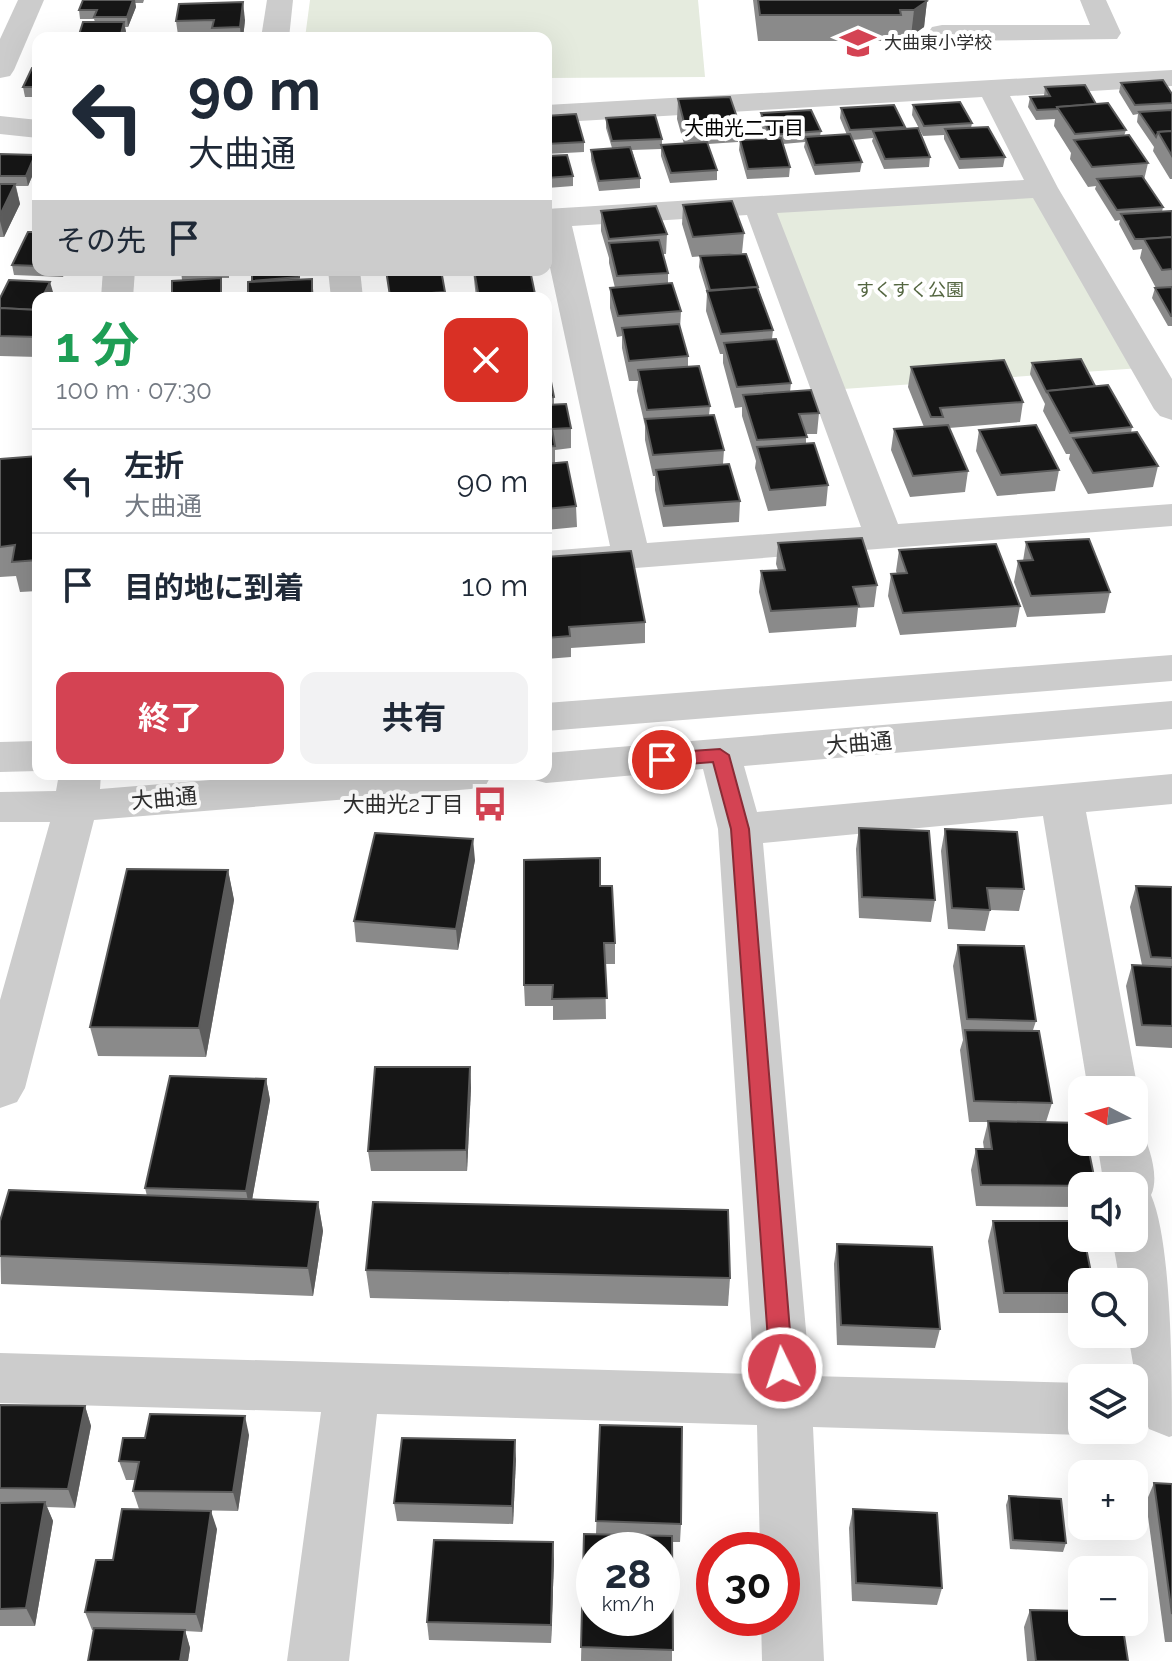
<!DOCTYPE html>
<html lang="ja">
<head>
<meta charset="utf-8">
<style>
	:root { --surface:#fff; --page:#f2f2f3; --text:#1f2937; --muted:#747a83; --line:#e0e1e3; --accent:#d44353 }
	body { margin:0; font-family:Raleway,"Noto Sans JP",sans-serif; background:var(--page); color:var(--text); height:100vh; display:flex; flex-direction:column; font-size:30px; white-space:nowrap }
	* { box-sizing:border-box; margin:0 }
	p { font-size:26px; color:var(--muted) }
	.icon { flex:none; width:44px; height:44px; fill:none; stroke:currentColor; stroke-width:2; stroke-linecap:round; stroke-linejoin:round }
	.map { position:relative; flex:1; overflow:hidden }
	.details { position:absolute; left:32px; top:292px; width:520px; height:488px; display:flex; flex-direction:column; background:var(--surface); border-radius:16px; box-shadow:0 8px 32px #0002 }
	.details>* { flex:none }
	.guide { position:absolute; left:32px; top:32px; width:520px; height:244px; border-radius:16px; box-shadow:0 8px 32px #0002; background:#fff; color:var(--text); overflow:hidden }
	.needle { width:52px; rotate:276deg }
	.controls { position:absolute; left:1068px; top:1076px; display:grid; gap:16px }
	.controls a { display:grid; place-items:center; width:80px; height:80px; border-radius:16px; background:var(--surface); box-shadow:0 8px 32px #0002; font-size:40px }
	.speed { position:absolute; left:576px; top:1532px; display:flex; gap:16px; font-size:40px; font-weight:700; text-align:center }
	.speed>* { display:grid; place-content:center; width:104px; height:104px; border-radius:50%; background:var(--surface); box-shadow:0 8px 32px #0002; line-height:1 }
	.speed small { font-size:20px; font-weight:400 }
	.speed .limit { border:12px solid #d22; background:#fff; color:#111 }
	.pin { position:absolute; display:grid; place-items:center; width:68px; height:68px; color:#fff; margin:-34px; border:4px solid #fff; border-radius:50%; box-shadow:0 2px 8px #0007 }
	.me { position:absolute; width:88px; margin:-44px; rotate:356deg; stroke-linejoin:round; filter:drop-shadow(0 0 6px #0008) }
	.turn { display:flex; align-items:center; gap:28px; height:168px; padding:0 24px; font-size:36px }
	.turn .icon { width:104px; height:104px; stroke-width:2.5 }
	.turn b { display:block; font-size:56px; line-height:68px }
	.then { display:flex; align-items:center; height:76px; padding:0 24px; background:#0003; gap:16px; font-size:30px }
	.round { display:grid; place-items:center; flex:none; width:84px; height:84px; border-radius:16px; background:var(--page) }
	.summary { display:flex; align-items:center; justify-content:space-between; height:136px; padding:0 24px }
	h1 { font-size:48px; font-weight:700; line-height:60px; color:#1e9e55 }
	.button { display:flex; gap:16px; margin-top:auto; padding:16px 24px }
	.button a { flex:1; height:92px; border-radius:16px; background:var(--accent); color:#fff; font-size:32px; font-weight:700; line-height:92px; text-align:center }
	.button a+a { background:var(--page); color:var(--text) }
	ul { padding:0; list-style:none }
	li { display:flex; align-items:center; gap:24px; height:104px; padding:0 24px; border-top:2px solid var(--line) }
	li div { flex:1 }
	li b { display:block; font-size:30px }
	li em { font-style:normal }
	.map>svg:first-child { display:block }
	.green { fill:#e5ebde }
	.lines { fill:none; stroke-linecap:round; stroke-linejoin:round }
	.minor { fill:#ccc; fill-rule:evenodd }
	.wall { fill:#8a8a8a }
	.shaded-wall { fill:#5c5c5c }
	.building { fill:#161616; stroke:#5c5c5c; stroke-width:2; fill-rule:evenodd }
	.route { fill:#d44353; stroke:#8a2c36; stroke-width:2 }
	.labels { text-anchor:middle; stroke-width:8; stroke-linejoin:round; paint-order:stroke }
	.far-poi-label { font-size:18px; fill:#2f2f2f; stroke:#fff; text-anchor:start }
	.far-park-label { font-size:18px; fill:#546641; stroke:#fff }
	.far-neighbourhood-label { font-size:20px; fill:#000; stroke:#fff }
	.street-label { font-size:22px; fill:#2f2f2f; stroke:#fff }
	.poi-label { font-size:22px; fill:#2f2f2f; stroke:#fff; text-anchor:end }
</style>
</head>
<body>
<div class="map">
<svg width="1172" height="1661" viewBox="0 0 1172 1661">
	<rect width="100%" height="100%" fill="#fff"/>
	<g class="green">
		<path d="M310,0h388l7,77 -159,1v-40h-241z"/>
		<path d="M1043,188l98,180 -312,22 -70,-184z"/>
	</g>
	<g class="lines">
		<g class="minor">
			<path d="M18,0h26l-30,70 -4,6 -10,2v-39z"/>
			<path d="M267,0h26l-4,38h-28z"/>
			<path d="M1080,0h26l15,33 -4,6 -175,2 -10,-2 -4,-6 4,-6 10,-2h148z"/>
			<path d="M1172,70v16l-162,10 48,92 114,191v41l-12,-4 -6,-7 -121,-211 -256,15 121,311 274,-20v22l-626,49v-24l64,-5 -64,-297v-40l478,-29 -42,-83 -436,26v-18zM747,215l114,312 -214,16 -75,-317z"/>
			<path d="M0,116l38,4v18l-38,-4z"/>
			<path d="M103,270h32l-2,28h-32z"/>
			<path d="M328,270h32l3,28h-32z"/>
			<path d="M1172,655v26l-626,50v-28z"/>
			<path d="M1172,701v28l-428,37 13,46 415,-38v30l-86,8 52,278 -4,7v-7h-46l-45,-274 -280,27 47,533 272,7v47h12l-12,5 -269,-8 11,234h-62l-1,-43h21v-68h-22l-3,-125 -380,-11 -28,247h-62l34,-249 -321,-9v-50l754,21 -36,-545 -15,-60 -157,14 -15,-4 -3,-5h18v-21z"/>
			<path d="M38,741v30l-38,1v-30z"/>
			<path d="M59,774h42l-1,15 183,-15h209l-6,11 -15,4 -377,31 -69,268 -8,14 -17,6v-108l50,-178h-50v-30l56,-1z"/>
			<path d="M1134,1125l6,2c9,18 20,50 11,68 21,48 21,181 21,241l-3,1 -20,-8 -8,-18 -13,-77h6v-52h-14l-8,-44h22v-52h-30l-7,-44h37z"/>
		</g>
	</g>
	<g class="wall">
		<path d="M83,0h61l-1,3h-8l1,4 -8,20h-3l1,5 -31,-10 -1,-3h-14l-1,-9z"/>
		<path d="M753,0h172l2,1 -3,26 -13,9h-12l-1,5h-140z"/>
		<path d="M179,4l66,16 -2,18h-80l15,-3 -2,-14z"/>
		<path d="M38,68v29h-13l-2,-10z"/>
		<path d="M1121,83l51,11v85h-2l-17,-28 1,-4 -17,-25 1,-8 -5,1 -14,-23z"/>
		<path d="M1045,87l51,17 30,26 -2,6 24,27 -4,17 19,27 -1,5 10,-1v115h-4l-16,-28 3,-10h1l-16,-30 2,-9 -9,1 -14,-26 1,-4 -5,1 -20,-32 1,-3 -8,1 -18,-28 1,-6 -17,-27 1,-7 -19,1 -8,-13 2,-10 14,-1z"/>
		<path d="M678,99l61,24 -1,19 -30,2 9,26v10l-47,3 -9,-27v-7l-29,1 8,28v10l-41,3 -8,-31v-10l21,-2 -6,-20v-10l56,21v6l22,-1 -7,-25z"/>
		<path d="M913,105l59,18 -1,5 34,29 -2,10 -44,2 -15,-30v-4l-21,1 -11,-21z"/>
		<path d="M841,108l64,19v2l25,28 -1,10 -45,2 -12,-28 1,-3 -21,2 10,22 -2,10 -45,3 -11,-28 1,-5 -22,2 7,23 -1,10 -42,2 -8,-29 1,-10 27,-1 -7,-16 1,-10 60,18 -1,5 27,-1 -7,-17z"/>
		<path d="M546,116l38,26v10l-38,2z"/>
		<path d="M0,154l37,11 -9,21h-12l4,18 -16,33h-4z"/>
		<path d="M546,156l27,20v10l-26,2 -1,5z"/>
		<path d="M683,205l61,28 -2,20 -50,4 -10,-33z"/>
		<path d="M601,211l66,23 -1,20h-4l6,19v10l13,28 -1,18 8,27v11l22,39 -1,9 15,35 -1,14 17,37 -1,21 -76,5 -8,-37v-14h-2l-8,-36v-14l-8,-35 1,-10h-9l-7,-33v-12l-5,1 -7,-29v-20h5l-6,-25v-5l-8,-27z"/>
		<path d="M38,232v38h28l-3,7 -49,-2 -2,-10z"/>
		<path d="M700,256l58,32 15,42 -1,9 19,44 -1,9 29,21 -2,21h-11v10l22,41 -2,21 -58,5 -13,-43 1,-7 -14,-45v-9l-7,1 -12,-45v-9h-3l-14,-43 1,-18 -8,-26z"/>
		<path d="M181,270h48v8h-8l1,10 -40,-8z"/>
		<path d="M252,270h47l1,10 12,-1 2,19h-66l4,-16z"/>
		<path d="M386,270l59,22v6h-55z"/>
		<path d="M471,270h59l5,28h-59l-3,-28z"/>
		<path d="M53,292l-15,6v59l-38,-1v-58z"/>
		<path d="M546,356l8,41v7l17,24v20l-16,2v13l21,43 1,21 -31,3z"/>
		<path d="M1032,363l63,23 37,41 -1,6 27,33 -5,21 -65,7 -19,-35 1,-5h-4l-23,-43 2,-7 -15,-30z"/>
		<path d="M911,367l112,35 -3,20 -71,6 19,43 -3,21 -55,5 -19,-47 3,-21 30,-2 -16,-40z"/>
		<path d="M979,430l80,40 -4,21 -58,5 -21,-45z"/>
		<path d="M38,456v135l-18,1 -4,-16 -16,1v-118z"/>
		<path d="M1026,542l84,50 -5,21 -78,4 -13,-35 4,-21h5z"/>
		<path d="M778,543l99,42 -3,22 -16,1 -2,19 -87,6 -10,-41 2,-21 17,-1 -2,-6z"/>
		<path d="M899,550l121,56 -4,21 -116,8 -12,-39 3,-22h6l-1,-3z"/>
		<path d="M546,557l99,65v21l-74,5v9l-25,2z"/>
		<path d="M859,828l76,72 -4,22 -72,-4 -3,-69z"/>
		<path d="M945,829l79,60 -5,22 -29,-1 -5,21 -37,-2 -7,-78z"/>
		<path d="M475,860l-17,90 -102,-8 -2,-21z"/>
		<path d="M228,870l6,30 -28,157 -108,-1 -8,-29z"/>
		<path d="M600,886l15,57v21h-10l1,55 -53,1v-14h-28l-1,-21z"/>
		<path d="M1136,886l36,1v161l-36,-2 -10,-60 6,-21h10l-12,-58z"/>
		<path d="M958,945l78,76 -3,9 19,73 -6,19 36,64v21l-106,-1 -5,-36 5,-21h8l-1,-7 5,-20h-19l-9,-72 3,-10 -10,-74z"/>
		<path d="M470,1067l1,21 -4,83h-96l-3,-20z"/>
		<path d="M266,1079l4,21 -18,100 66,2 5,29 -10,65 -312,-12 -1,-63 147,-25 -2,-8z"/>
		<path d="M993,1221l89,61v31h-83l-11,-72z"/>
		<path d="M837,1244l103,85 -5,19 -98,-3 -3,-81z"/>
		<path d="M366,1270l364,8 -2,28 -358,-8z"/>
		<path d="M0,1405l85,1 6,20 -16,82 -28,-1 6,14 -18,105h-35z"/>
		<path d="M600,1425l81,99 -1,18h-8v119h-91l3,-127h12z"/>
		<path d="M249,1435l-11,76 -99,-2 -6,-18 2,-11h-9l-7,-19 26,-23z"/>
		<path d="M516,1459l-3,65 -116,-3 -3,-18z"/>
		<path d="M1154,1483l18,1v158h-7l-19,-140z"/>
		<path d="M1009,1496l57,47 -3,9 -53,-3 -4,-44z"/>
		<path d="M853,1509l89,79 -5,17 -85,-4 -3,-73z"/>
		<path d="M217,1529l-15,103 -17,-1 5,17 -2,13h-100l6,-31h-2l-7,-18 28,-52z"/>
		<path d="M554,1560l-3,83 -122,-3 -2,-18z"/>
		<path d="M1030,1610l98,51h-101l-3,-34z"/>
	</g>
	<g class="shaded-wall">
		<path d="M133,0h2l1,7 -8,20 -1,-10z"/>
		<path d="M927,1l-3,26 -13,9 3,-26z"/>
		<path d="M243,2l2,18 -2,18h-2l-1,-11z"/>
		<path d="M124,22l2,10 -2,6h-4z"/>
		<path d="M35,155l2,10 -9,21 -2,-10z"/>
		<path d="M15,184l5,20 -16,33 -4,-16v-6z"/>
		<path d="M50,282l3,10 -3,6h-8z"/>
		<path d="M473,839l2,21 -17,90 -2,-21z"/>
		<path d="M228,870l6,30 -28,157 -7,-29z"/>
		<path d="M470,1067l1,21 -4,83 -1,-21z"/>
		<path d="M266,1079l4,21 -20,111 -4,-20z"/>
		<path d="M318,1202l5,29 -10,65 -5,-28z"/>
		<path d="M85,1406l6,20 -16,82 -7,-19z"/>
		<path d="M245,1416l4,19 -11,76 -5,-19z"/>
		<path d="M515,1440l1,19 -3,65 -1,-18z"/>
		<path d="M45,1502l8,19 -18,105 -9,-18z"/>
		<path d="M211,1511l6,18 -15,103 -6,-18z"/>
		<path d="M553,1542l1,18 -3,83v-18z"/>
		<path d="M185,1630l5,18 -2,13h-8z"/>
	</g>
	<g class="building">
		<path d="M83,0h50l-6,17h-33l3,-7h-18z"/>
		<path d="M758,0h167l2,1 -13,9h-14l1,5h-141z"/>
		<path d="M243,2l-3,25 -28,1 2,-8 -38,1 3,-17z"/>
		<path d="M83,22h41l-4,16h-42z"/>
		<path d="M239,34l-1,4h-75l1,-3z"/>
		<path d="M32,68h6v19h-15z"/>
		<path d="M1163,80l9,14v9l-37,2 -14,-22z"/>
		<path d="M1085,85l11,19 -39,3v2l-20,1 -7,-13 20,-1 -5,-9z"/>
		<path d="M730,97l9,26 -54,3 -7,-27z"/>
		<path d="M960,102l12,21 -48,3 -11,-21z"/>
		<path d="M1108,103l18,27 -51,4 -18,-27z"/>
		<path d="M894,105l11,22 -55,3 -9,-22z"/>
		<path d="M811,110l10,21 -51,4 -9,-22z"/>
		<path d="M1172,110v21l-14,1 -2,5 -17,-25z"/>
		<path d="M576,114l8,28 -38,2v-28z"/>
		<path d="M655,115l7,24 -50,2 -6,-23z"/>
		<path d="M988,127l17,30 -45,2 -15,-30z"/>
		<path d="M918,128l12,29 -45,2 -12,-28z"/>
		<path d="M1172,131v25l-14,-24z"/>
		<path d="M850,134l12,28 -47,3 -10,-28z"/>
		<path d="M1129,135l19,28 -56,4 -18,-27z"/>
		<path d="M781,138l9,29 -42,2 -8,-29z"/>
		<path d="M707,142l10,28 -46,3 -10,-28z"/>
		<path d="M630,147l10,31 -41,3 -8,-31z"/>
		<path d="M0,154l35,1 -9,21h-26z"/>
		<path d="M567,155l6,21 -27,2v-22z"/>
		<path d="M1142,176l21,31 -46,3 -20,-31z"/>
		<path d="M0,184h15l-15,31z"/>
		<path d="M732,201l12,32 -51,4 -10,-32z"/>
		<path d="M656,206l11,28 -58,5 -8,-28z"/>
		<path d="M1172,211v26l-28,2h-9l-14,-25z"/>
		<path d="M28,232h10v34l-26,-1z"/>
		<path d="M1172,237v32l-10,1 -18,-31z"/>
		<path d="M659,240l9,33 -51,3 -8,-33z"/>
		<path d="M746,254l12,33 -48,3 -10,-34z"/>
		<path d="M252,270h47v7l-47,4z"/>
		<path d="M386,270h55l4,22 -55,4z"/>
		<path d="M474,270h56l5,24 -56,4z"/>
		<path d="M221,278v20h-49v-17z"/>
		<path d="M312,279v19h-64v-16z"/>
		<path d="M9,280l41,2 -8,16h-4v8l-2,4 -36,-2v-10z"/>
		<path d="M672,283l9,28 -63,5 -8,-28z"/>
		<path d="M757,287l16,43 -52,4 -14,-43z"/>
		<path d="M1172,287v29h-1l-16,-28z"/>
		<path d="M0,308l38,2v27l-38,-1z"/>
		<path d="M679,324l9,32 -59,5 -7,-33z"/>
		<path d="M776,339l15,44 -54,4 -13,-44z"/>
		<path d="M546,356l8,41 -8,1z"/>
		<path d="M1081,359l14,27 -48,5v2l-15,-30z"/>
		<path d="M1004,360l19,42 -83,6 3,9h-12l-20,-50z"/>
		<path d="M699,366l11,40 -63,4 -9,-40z"/>
		<path d="M1108,385l24,42 -62,6 -23,-42z"/>
		<path d="M811,390l8,23 -20,1 8,23 -50,3 -14,-45z"/>
		<path d="M566,404l5,24 -19,1 3,17 -9,1v-42z"/>
		<path d="M714,415l10,35 -71,5 -8,-36z"/>
		<path d="M948,425l20,46 -55,5 -19,-47z"/>
		<path d="M1036,425l23,45 -58,5 -22,-45z"/>
		<path d="M1137,432l21,34 -65,7 -20,-35z"/>
		<path d="M814,443l14,42 -58,5 -13,-43z"/>
		<path d="M38,456v104l-26,2 3,-17 -15,2v-88z"/>
		<path d="M567,462l9,44 -30,3v-45z"/>
		<path d="M729,464l11,37 -76,5 -8,-36z"/>
		<path d="M862,538l15,47 -24,2 6,19 -88,5 -10,-40 24,-1 -7,-27z"/>
		<path d="M1089,539l21,53 -79,4 -13,-35 15,-1 -7,-18z"/>
		<path d="M996,544l24,62 -117,7 -12,-39 16,-1 -8,-23z"/>
		<path d="M631,551l14,71 -76,5 1,9 -24,2v-81z"/>
		<path d="M859,828l70,3 6,69 -73,-3z"/>
		<path d="M945,829l72,3 7,57 -37,-1 3,22 -38,-2z"/>
		<path d="M375,833l98,6 -17,90 -102,-8z"/>
		<path d="M600,858v28h12l3,57h-11l3,55 -55,1 1,-14h-29v-125z"/>
		<path d="M127,869l101,1 -29,158 -109,-1z"/>
		<path d="M1136,886l36,1v71l-21,-1z"/>
		<path d="M958,945l66,1 12,75 -69,-2z"/>
		<path d="M1132,965l40,2v59l-30,-1z"/>
		<path d="M965,1030l74,1 13,72 -78,-2z"/>
		<path d="M375,1067h95l-4,83 -98,1z"/>
		<path d="M170,1076l96,3 -20,112 -101,-3z"/>
		<path d="M988,1121l94,2v19h5l9,44 -115,-1 -5,-36h16z"/>
		<path d="M9,1190l309,12 -10,66 -308,-12v-35z"/>
		<path d="M373,1202l355,8 2,68 -364,-8z"/>
		<path d="M993,1221h88l1,17h2l9,44h-11v11h-78z"/>
		<path d="M837,1244l95,3 8,82 -99,-4z"/>
		<path d="M0,1405l85,1 -17,83 -68,-1z"/>
		<path d="M150,1414l95,2 -12,76 -100,-1 6,-29 -20,-1 4,-23h22z"/>
		<path d="M600,1425l82,2 -1,97 -85,-3z"/>
		<path d="M402,1438l113,2 -3,66 -118,-3z"/>
		<path d="M1154,1483l18,1v130z"/>
		<path d="M1009,1496l52,3 5,44 -53,-3z"/>
		<path d="M45,1502l-19,106 -26,1v-106z"/>
		<path d="M122,1509l89,2 -15,103 -111,-2 11,-52h17z"/>
		<path d="M853,1509l84,4 5,75 -86,-5z"/>
		<path d="M584,1534l88,2 1,114 -92,-3zM594,1550h68v68h-68z"/>
		<path d="M434,1540l119,2 -2,83 -124,-3z"/>
		<path d="M1030,1610l52,1v11h40l6,39h-92z"/>
		<path d="M94,1628l91,2 -5,31h-92z"/>
	</g>
	<path class="route" d="M720,749l9,6 20,74 44,539 -3,7 -8,3 -8,-3 -4,-7 -39,-539 -18,-67 -51,4 -9,-6 9,-7z"/>
	<defs>
		<g id="school-bare" transform="scale(2.76)"><path d="M0-5L7-2L0 1L-7-2ZM-4 1L0 2.5L4 1V4Q0 6-4 4Z" fill="#d44353" stroke="#fff" stroke-width="2.5" paint-order="stroke"/></g>
		<g id="bus-bare" transform="scale(2.76)"><path d="M-5-6H5V4H4V6H2V4H-2V6H-4V4H-5ZM-3.5-4V0h7V-4ZM-3.5 1.2v1.5H-2V1.2ZM2 1.2v1.5H3.5V1.2Z" fill="#d44353" stroke="#fff" stroke-width="2.5" paint-order="stroke"/></g>
	</defs>
	<g fill-rule="evenodd">
		<use href="#school-bare" x="858" y="43"/>
		<use href="#bus-bare" x="490" y="804"/>
	</g>
	<g class="labels">
		<g class="far-poi-label">
			<text x="884" y="49">大曲東小学校</text>
		</g>
		<g class="far-park-label">
			<text x="910" y="296">すくすく公園</text>
		</g>
		<g class="far-neighbourhood-label">
			<text x="744" y="135">大曲光二丁目</text>
		</g>
		<g class="street-label">
			<text transform="translate(859 743) rotate(-5)" y="8">大曲通</text>
			<text transform="translate(164 798) rotate(-5)" y="8">大曲通</text>
		</g>
		<g class="poi-label">
			<text x="464" y="812">大曲光2丁目</text>
		</g>
	</g>
</svg>
<div class="controls">
<a><svg class="needle" viewBox="-14 -14 28 28"><path d="M0-13l5 13h-10z" fill="#e53935"/><path d="M0 13l5-13h-10z" fill="#747a83"/></svg></a>
<a><svg class="icon" aria-label="sound" viewBox="0 0 24 24"><path d="M4 9h4l5-4v14l-5-4H4zM17 9q2 3 0 6"/></svg></a>
<a><svg class="icon" aria-label="search" viewBox="0 0 24 24"><circle cx="10" cy="10" r="6"/><path d="M15 15l6 6"/></svg></a>
<a><svg class="icon" aria-label="layers" viewBox="0 0 24 24"><path d="M12 4l9 5-9 5-9-5zM3 14l9 5 9-5"/></svg></a>
<a>+</a>
<a>−</a>
</div>
<div class="speed"><div>28<small>km/h</small></div><div class="limit">30</div></div>
<div class="pin" style="left:662px;top:760px;background:#d93025"><svg class="icon" aria-label="arrive" viewBox="0 0 24 24"><path d="M6 21V4h12l-3 4 3 4H6"/></svg></div>
<svg class="me" style="left:782px;top:1368px" viewBox="-20 -20 40 40"><circle r="17" fill="#d44353" stroke="#fff" stroke-width="3"/><path d="M0-11L8 9 0 5-8 9z" fill="#fff"/></svg>
<div class="guide">
<div class="turn"><svg class="icon" aria-label="left" viewBox="0 0 24 24"><path d="M17 20v-9H6M10 6l-5 5 5 5"/></svg><div><b>90 m</b>大曲通</div></div>
<div class="then">その先<svg class="icon" aria-label="arrive" viewBox="0 0 24 24"><path d="M6 21V4h12l-3 4 3 4H6"/></svg></div>
</div>
<section class="details">
<div class="summary"><div><h1>1 分</h1><p>100 m · 07:30</p></div><a class="round" style="background:#d93025;color:#fff"><svg class="icon" aria-label="close" viewBox="0 0 24 24"><path d="M6 6l12 12M18 6L6 18"/></svg></a></div>
<ul>
<li><svg class="icon" aria-label="left" viewBox="0 0 24 24"><path d="M17 20v-9H6M10 6l-5 5 5 5"/></svg><div><b>左折</b><p>大曲通</p></div><em>90 m</em></li>
<li><svg class="icon" aria-label="arrive" viewBox="0 0 24 24"><path d="M6 21V4h12l-3 4 3 4H6"/></svg><div><b>目的地に到着</b></div><em>10 m</em></li>
</ul>
<div class="button"><a>終了</a><a>共有</a></div>
</section>
</div>
</body>
</html>
